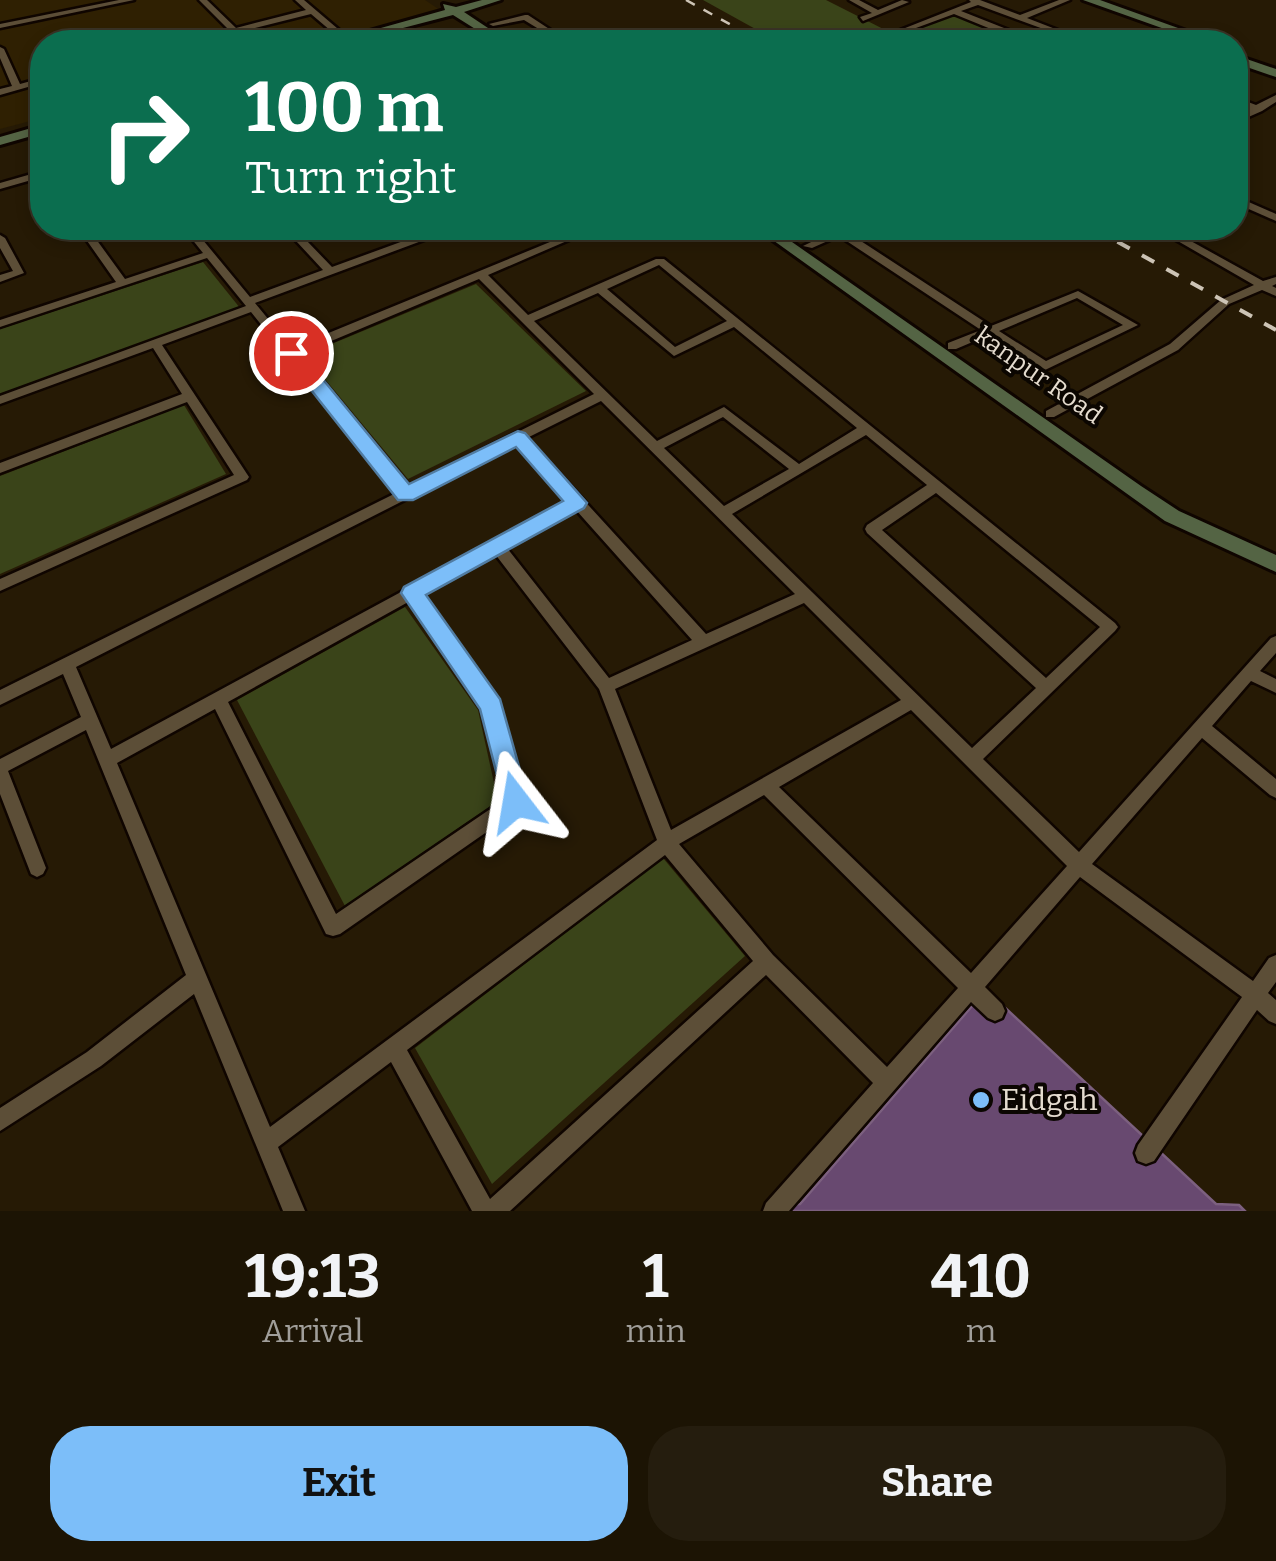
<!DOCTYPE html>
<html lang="en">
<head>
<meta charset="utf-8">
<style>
	:root { --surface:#1c1404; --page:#251d0e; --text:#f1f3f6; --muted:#a09e9a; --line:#3a3326; --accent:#7cbef9 }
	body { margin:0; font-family:Bitter,serif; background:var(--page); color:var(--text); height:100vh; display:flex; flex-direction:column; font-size:38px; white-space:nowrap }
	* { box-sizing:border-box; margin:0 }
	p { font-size:32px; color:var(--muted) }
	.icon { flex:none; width:55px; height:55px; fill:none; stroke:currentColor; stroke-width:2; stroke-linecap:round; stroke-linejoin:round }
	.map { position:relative; height:1211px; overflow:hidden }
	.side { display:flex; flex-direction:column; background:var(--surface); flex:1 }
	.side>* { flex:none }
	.hud { position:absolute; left:30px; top:30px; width:1218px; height:210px; border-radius:40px; box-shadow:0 5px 15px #0003,0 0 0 2px var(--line); background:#0b6e4f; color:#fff; overflow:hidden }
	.pin { position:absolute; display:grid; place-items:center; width:85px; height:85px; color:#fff; margin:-42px; border:5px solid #fff; border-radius:50%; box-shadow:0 2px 10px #0007 }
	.me { position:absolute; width:110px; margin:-55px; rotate:346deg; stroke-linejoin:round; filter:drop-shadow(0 0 8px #0008) }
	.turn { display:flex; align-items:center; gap:35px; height:210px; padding:0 50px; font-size:45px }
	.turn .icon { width:130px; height:130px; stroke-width:2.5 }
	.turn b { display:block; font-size:70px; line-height:85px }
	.eta { display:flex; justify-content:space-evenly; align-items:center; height:170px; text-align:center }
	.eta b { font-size:60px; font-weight:700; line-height:70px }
	.button { display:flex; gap:20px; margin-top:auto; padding:20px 50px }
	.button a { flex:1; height:115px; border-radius:40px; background:var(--accent); color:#111; font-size:40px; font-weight:700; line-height:115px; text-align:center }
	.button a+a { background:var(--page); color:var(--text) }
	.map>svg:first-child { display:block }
	.built { fill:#2f2002 }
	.green { fill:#3a4419 }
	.building { fill:#684970; stroke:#7c607f; stroke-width:2.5 }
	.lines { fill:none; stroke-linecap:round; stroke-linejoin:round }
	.street-casing { stroke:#0f0500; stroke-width:5 }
	.secondary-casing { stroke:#0f0500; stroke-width:6 }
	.street { fill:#5c4e37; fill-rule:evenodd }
	.secondary { fill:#546444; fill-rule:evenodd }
	.rail-far1 { stroke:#cdc4b6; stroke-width:2.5; stroke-dasharray:10 10; stroke-linecap:butt }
	.rail { stroke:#cdc4b6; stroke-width:4; stroke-dasharray:14 14; stroke-linecap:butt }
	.route { fill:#7cbef9; stroke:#517ca2; stroke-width:2.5 }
	.poi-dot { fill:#7cbef9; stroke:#0b0601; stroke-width:4 }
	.labels { text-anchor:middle; stroke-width:8; stroke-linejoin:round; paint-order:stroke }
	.street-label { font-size:25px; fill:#e5dccf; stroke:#0b0601 }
	.near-poi-label { font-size:30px; fill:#e5dccf; stroke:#0b0601; text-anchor:start }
</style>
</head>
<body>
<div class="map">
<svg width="1276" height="1211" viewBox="0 0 1276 1211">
	<rect width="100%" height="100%" fill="#261a05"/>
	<path class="built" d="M0,0h425l15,10 -119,32h-279v76l-42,11z"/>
	<g class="green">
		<path d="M703,0h123l83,42h-130z"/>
		<path d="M955,15l53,21c-31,13 -61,7 -91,-7z"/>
		<path d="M203,262l37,46 -240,86v-65z"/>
		<path d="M476,284l110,107 -178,88 -103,-124z"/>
		<path d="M184,405l42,69 -226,100v-98z"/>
		<path d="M405,607l73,103 20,91 -153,105 -108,-206z"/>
		<path d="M663,858l82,98 -253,228 -77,-136z"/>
	</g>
	<path class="building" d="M986,990l230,214 23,1 6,6h-473l5,-6 23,-1z"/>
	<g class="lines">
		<g class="street-casing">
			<g id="street">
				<path d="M119,0h15l-134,28v-4z"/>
				<path d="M199,0h8l29,28 70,-18 -11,-10h9l47,40 -7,2 -33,-28 -112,28h-12l42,-12z"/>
				<path d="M849,0h10l19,10 24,-10 7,2 -46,19 -3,-4 12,-4z"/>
				<path d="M969,0h11l40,15 39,-15h11l-43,18 62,24h-10l-101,-37 -17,6 58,23v4h-6l-59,-24 -38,14 26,14h-9l-24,-11 -15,5 -4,-2 81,-32z"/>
				<path d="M525,15h3l41,27h-9l-36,-22 -31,6 -4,-2z"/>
				<path d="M375,30h6l14,12h-8l-12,-8z"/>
				<path d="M0,47l4,2 16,35 22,-6v5l-42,12v-6l12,-3 -12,-28z"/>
				<path d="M1276,95v7l-14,9 -27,12v-7l15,-7 -15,-6v-6l21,8z"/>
				<path d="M42,171v6l-42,12v-6z"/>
				<path d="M1235,196l41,18v7l-41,-18z"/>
				<path d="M78,228h10l37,51 78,-26 -20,-25h10l57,69 73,-27 -39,-42h10l7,7 21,-7h13l-1,2 -28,10 26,27 107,-39h13l-1,2 -196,73 37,45 292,-120h13l-109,47 40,40 128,-56h8l451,364 3,4 -3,4 -132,128 96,93 192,-214 5,-2v17l-16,18 16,8v14l-25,-12 -39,45 64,53v19l-6,-3 -68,-57 -110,126 161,117 16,-23 7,-3v27l-8,11 8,7v24l-7,-3 -12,-11 -103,151 -8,3 -8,-3 -3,-8 3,-8 104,-148 -162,-120 -95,110 17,17 3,7 -3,7 -7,3 -7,-3 -17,-16 -182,209h-26l3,-8 107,-120 -107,-108 -256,236h-38l-81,-149 -113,85 27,64h-22l-89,-217 -93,72 -101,65v-23l87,-56 99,-77 -100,-245 -78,41 38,97 -3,6 -6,3 -6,-3 -31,-80v-35l81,-42 -18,-43 -63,31v-15l396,-197 -145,-181 -89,33 85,129 2,3 -2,3 -247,111v-12l234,-104 -47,-73 -187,71v-10l182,-69 -29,-46 -153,56v-8l246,-90 -39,-48 -207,69v-7l116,-38zM659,265l68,56 -52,26 -68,-58zM479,279l115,115 -187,93 -109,-132zM598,293l76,63 60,-29 123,101 -58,36 -75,-57 -67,34 -123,-120zM601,401l194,193 -89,40 -179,-196zM723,417l66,52 -65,37 -60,-58zM866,435l61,50 -60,40 -2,4 2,4 169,155 -64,60 -240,-234zM517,443l52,58 -458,248 -35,-82zM936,493l164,134 -54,51 -164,-148zM576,510l116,130 -83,38 -102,-130zM495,554l104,135 58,151 -387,287 -153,-364 98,-54 111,225 7,2 7,-2 181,-126 3,-6 -27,-101 -76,-106zM410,601l73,107 22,91 -169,115 -108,-212zM804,603l97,97 -230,130 -56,-141zM911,710l156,156 -96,107 -192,-186zM764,795l194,193 -71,79 -114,-112 -94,-111zM665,855l88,106 -263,238 -83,-149z"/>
				<path d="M1201,228h12l-24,12 74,41 13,-4v7l-4,2 4,2v8l-14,-6 -33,14 -51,46 -124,67h-8v-6l124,-67 51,-44 33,-15 -78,-45z"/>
				<path d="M836,230h8l147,96 87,-35 60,34 -93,45 -56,-35 -33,14h-8v-6l33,-13 -142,-94 -27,12 -9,-2zM1077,298l46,27 -77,36 -47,-30z"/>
				<path d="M0,235l5,3 19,35 -24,9v-7l13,-4 -13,-23z"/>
			</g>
		</g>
		<g class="secondary-casing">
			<g id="secondary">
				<path d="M482,0h19l-37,12 45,30h-13l-43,-27 -104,27h-18l114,-32 -2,-6 13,3z"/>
				<path d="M1083,0h17l117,42h-16z"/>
				<path d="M1235,55l41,14v8l-41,-14z"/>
				<path d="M42,125v8l-42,12v-8z"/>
				<path d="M756,228h16l369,258 38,25 97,44v17l-111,-51z"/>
			</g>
		</g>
		<use href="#street" class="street"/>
		<use href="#secondary" class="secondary"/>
		<path class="rail-far1" d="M686,0l76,42"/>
		<path class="rail" d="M1093,228l183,102"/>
	</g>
	<path class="route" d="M291,347l7,2 111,135 109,-53 7,2 62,70 -3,5 -158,87 74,104 29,103 -4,8 -9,4 -10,-4 -26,-101 -79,-116 3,-6 159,-86 -47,-54 -103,53h-15l-113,-143 -3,-4z"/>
	<circle class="poi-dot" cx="981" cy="1100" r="10"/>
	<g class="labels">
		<g class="street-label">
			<text transform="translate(1039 375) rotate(35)" y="9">kanpur Road</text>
		</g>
		<g class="near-poi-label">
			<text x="1001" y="1110">Eidgah</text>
		</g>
	</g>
</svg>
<div class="pin" style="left:291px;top:353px;background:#d93025"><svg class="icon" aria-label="arrive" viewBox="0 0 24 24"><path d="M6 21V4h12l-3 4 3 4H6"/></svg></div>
<svg class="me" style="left:516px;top:802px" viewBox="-20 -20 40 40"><path d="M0-17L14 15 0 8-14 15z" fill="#7cbef9" stroke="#fff" stroke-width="4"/></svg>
<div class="hud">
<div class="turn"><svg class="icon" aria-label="right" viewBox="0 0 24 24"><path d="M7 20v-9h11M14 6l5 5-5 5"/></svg><div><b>100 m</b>Turn right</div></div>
</div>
</div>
<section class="side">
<div class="eta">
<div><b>19:13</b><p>Arrival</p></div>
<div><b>1</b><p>min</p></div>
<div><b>410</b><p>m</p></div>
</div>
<div class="button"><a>Exit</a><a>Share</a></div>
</section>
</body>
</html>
